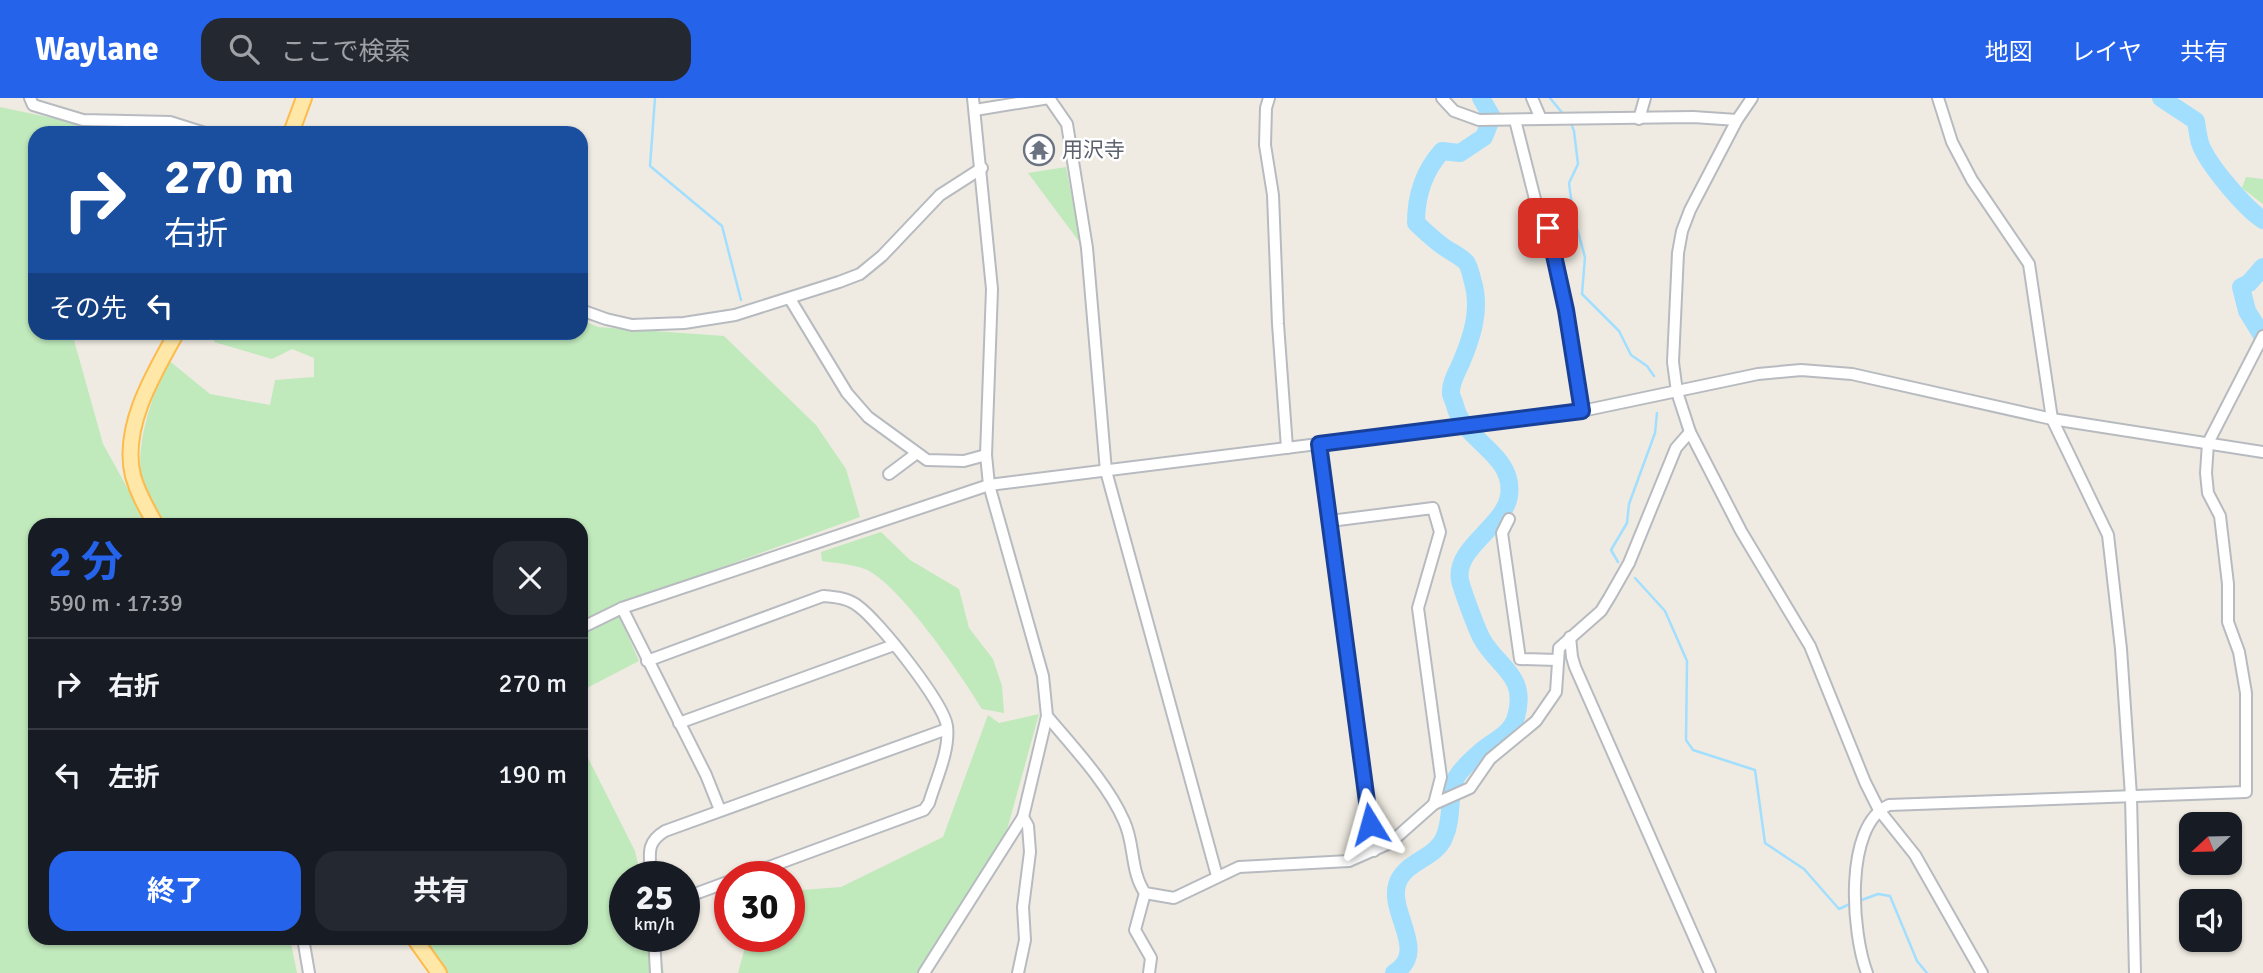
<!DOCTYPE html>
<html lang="ja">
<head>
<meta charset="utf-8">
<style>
	:root { --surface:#171b24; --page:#242831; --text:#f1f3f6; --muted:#9ea1a6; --line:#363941; --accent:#2563eb }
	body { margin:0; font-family:Signika,"Noto Sans JP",sans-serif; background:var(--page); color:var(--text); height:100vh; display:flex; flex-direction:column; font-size:26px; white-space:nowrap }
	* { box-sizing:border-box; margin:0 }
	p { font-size:23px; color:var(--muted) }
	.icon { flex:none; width:38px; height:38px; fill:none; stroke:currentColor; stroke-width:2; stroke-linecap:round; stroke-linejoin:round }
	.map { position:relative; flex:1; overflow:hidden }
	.details { position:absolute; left:28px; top:420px; width:560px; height:427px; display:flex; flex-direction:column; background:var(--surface); border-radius:21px; box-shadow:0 2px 5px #0004 }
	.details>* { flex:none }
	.top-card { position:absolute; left:28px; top:28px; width:560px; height:214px; border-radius:21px; box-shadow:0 2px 5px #0004; background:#1a4fa0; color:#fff; overflow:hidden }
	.needle { width:46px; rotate:248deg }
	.buttons { position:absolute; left:2179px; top:714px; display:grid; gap:14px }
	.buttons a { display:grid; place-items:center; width:63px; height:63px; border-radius:14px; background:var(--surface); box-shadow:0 2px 5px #0004; font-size:35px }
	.speed { position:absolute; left:609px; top:763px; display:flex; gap:14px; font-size:35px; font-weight:700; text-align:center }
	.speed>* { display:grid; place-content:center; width:91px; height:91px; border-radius:50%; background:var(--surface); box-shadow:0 2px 5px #0004; line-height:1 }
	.speed small { font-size:18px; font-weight:400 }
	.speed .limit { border:10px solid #d22; background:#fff; color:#111 }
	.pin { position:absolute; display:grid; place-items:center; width:60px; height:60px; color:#fff; margin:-30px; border-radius:14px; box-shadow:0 4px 10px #0006 }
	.me { position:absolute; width:77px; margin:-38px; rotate:352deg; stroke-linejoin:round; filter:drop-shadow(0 0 5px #0008) }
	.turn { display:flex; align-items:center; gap:24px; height:147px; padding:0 21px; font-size:32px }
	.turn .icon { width:91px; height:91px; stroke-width:2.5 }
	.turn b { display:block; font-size:49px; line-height:60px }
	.then { display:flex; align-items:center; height:66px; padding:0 21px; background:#0003; gap:14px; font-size:26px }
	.round { display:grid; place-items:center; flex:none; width:74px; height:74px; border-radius:21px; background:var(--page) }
	.summary { display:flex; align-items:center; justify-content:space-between; height:119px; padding:0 21px }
	h1 { font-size:42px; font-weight:700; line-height:52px; color:var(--accent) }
	.primary-button { display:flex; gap:14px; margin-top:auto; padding:14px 21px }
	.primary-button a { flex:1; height:80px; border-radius:21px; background:var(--accent); color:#fff; font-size:28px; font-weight:700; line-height:80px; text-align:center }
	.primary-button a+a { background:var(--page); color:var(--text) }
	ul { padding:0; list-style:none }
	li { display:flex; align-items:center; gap:21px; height:91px; padding:0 21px; border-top:2px solid var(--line) }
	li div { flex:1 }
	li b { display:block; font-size:26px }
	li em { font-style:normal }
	header { display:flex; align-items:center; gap:42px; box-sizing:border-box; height:98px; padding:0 35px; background:var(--accent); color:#fff }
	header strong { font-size:33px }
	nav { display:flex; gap:38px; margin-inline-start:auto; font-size:24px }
	.search { width:490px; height:63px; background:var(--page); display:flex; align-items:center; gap:18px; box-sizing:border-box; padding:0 24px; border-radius:21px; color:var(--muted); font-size:26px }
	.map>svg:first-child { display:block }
	.green { fill:#c0e9bc }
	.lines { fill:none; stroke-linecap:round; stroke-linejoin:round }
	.stream { stroke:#a2dfff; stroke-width:2.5 }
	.river { stroke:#a2dfff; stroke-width:18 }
	.minor-casing { stroke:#b7bbc0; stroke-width:14 }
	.major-casing { stroke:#fdbb4d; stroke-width:18 }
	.minor { stroke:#fff; stroke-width:10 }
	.major { stroke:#ffe8a7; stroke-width:14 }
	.route-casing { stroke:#184099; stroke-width:18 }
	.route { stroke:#2563eb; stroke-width:12 }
	.labels { text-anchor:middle; stroke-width:5; stroke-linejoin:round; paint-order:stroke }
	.worship-label { font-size:21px; fill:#5b616d; stroke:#fff; text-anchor:start }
</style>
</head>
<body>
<header>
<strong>Waylane</strong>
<div class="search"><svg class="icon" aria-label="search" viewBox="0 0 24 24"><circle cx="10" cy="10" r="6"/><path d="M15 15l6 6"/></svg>ここで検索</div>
<nav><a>地図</a><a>レイヤ</a><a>共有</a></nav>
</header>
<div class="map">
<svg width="2263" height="875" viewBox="0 0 2263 875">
	<rect width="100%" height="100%" fill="#efebe2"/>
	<g class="green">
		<path d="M0,9l52,11 87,15h-104v199l37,1 31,111 45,81h-113v413h255l7,35h-297z"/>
		<path d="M1066,69l15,77 -53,-71z"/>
		<path d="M2246,79l17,2v25l-21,-16z"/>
		<path d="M581,222l17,7 126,9 92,89 30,44 14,48 -245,89 24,55 -58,30v-166h-417c-7,-12 -17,-25 -21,-39 -10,-41 10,-88 24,-127l43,35 60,11 5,-25 39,-3v-19l-22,-9 -20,10 -58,-17 1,-9 366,-1z"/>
		<path d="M881,434l29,28 49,29 10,39 24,31 9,27 2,27 -22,-4c-20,-33 -83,-126 -117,-140 -14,-5 -29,-6 -43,-8l-1,-9z"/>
		<path d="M1039,616l-32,116 -76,143h-193l10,-37h41v-45l52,-4 102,-50 45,-122 11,8z"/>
		<path d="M581,646l54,107 6,26h-16v59h31l8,37h-222l-22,-35h161z"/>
	</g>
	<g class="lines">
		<g class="stream">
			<path d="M655,0l-5,68 72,60 19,74"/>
			<path d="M1550,0l14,17"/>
			<path d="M1571,25l3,8 4,33 -9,19 4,31 12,43 -3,37 37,37 12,24 16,11 7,10"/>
			<path d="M1618,464l-7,-12 16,-27 2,-19 26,-71 2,-20"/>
			<path d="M1635,480l30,33 22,50 -1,79 7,10 62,20 10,73 39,26 35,40 13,-6"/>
			<path d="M1859,803l19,-7 12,2 27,65 10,12"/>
		</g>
		<g class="river">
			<path d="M2161,0l35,23c1,7 2,15 4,22 7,21 45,65 63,77"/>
			<path d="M2263,169l-14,16 -8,4 6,24 16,26"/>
			<path d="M1394,875c35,-21 -5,-59 3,-88 6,-23 38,-26 47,-47 8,-17 5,-36 9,-53 2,-10 18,-25 26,-32 13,-12 32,-18 37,-36 12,-42 -18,-49 -34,-78 -5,-9 -20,-49 -22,-59 -6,-32 44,-53 49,-84 6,-41 -42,-53 -53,-87 -1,-5 -4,-11 -5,-15 -1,-11 6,-22 10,-31 11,-26 20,-53 12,-81 -2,-6 -3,-15 -7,-20 -6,-6 -15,-10 -22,-15 -10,-7 -19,-16 -28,-24 0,-28 8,-52 26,-72l18,2 24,-16 8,-20 -11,-19"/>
		</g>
		<g class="minor-casing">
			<g id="minor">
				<path d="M30,0l3,7 50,15 87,2 35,11"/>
				<path d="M1049,0l18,26 20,124 19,223 111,405"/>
				<path d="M1269,0l-3,10 -1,37 8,50 5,129 9,124"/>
				<path d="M1442,0l12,13 25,9 214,-3 44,3"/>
				<path d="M1532,0l9,21"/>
				<path d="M1752,0l-15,22 -47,90 -8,21 -4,22 -5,109 4,30 13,40 51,99 69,115 55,136 14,28 36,45 67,118"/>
				<path d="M1938,0l14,44 20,38 57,84 23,155 56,116 13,114 10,147 4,177"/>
				<path d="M975,12l74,-12"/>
				<path d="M1639,21l6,-21"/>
				<path d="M1515,22l20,79 13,29 18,82 16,101"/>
				<path d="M790,201l57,94 21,24 59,43 37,1 22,-6"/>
				<path d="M581,212l25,9 26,6 52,-2 51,-8 104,-33 21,-8 22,-18 58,-61 42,-27"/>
				<path d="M1319,346l55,407"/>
				<path d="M889,376l28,-21"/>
				<path d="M1509,421l-7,14 18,126 37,1"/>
				<path d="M1330,423l103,-13 7,24 -22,76 23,169 -7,27"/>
				<path d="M622,510l84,167 14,35"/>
				<path d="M581,530l41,-20 367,-123 593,-74 176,-37 43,-4 51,4 200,45 211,33"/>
				<path d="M1570,539l2,20 3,10 135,306"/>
				<path d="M647,563l176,-65c12,1 25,2 35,10 20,14 86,97 89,120 3,25 -11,53 -18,77l-5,7 -182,67"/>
				<path d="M1047,618c26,31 61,68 77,105 11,23 6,50 21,72l29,5 65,-31 110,-6 41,-18 44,-39 36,-16 20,-29 46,-38 20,-29 3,-44 42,-37 8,-13 20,-35 47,-115 14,-16"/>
				<path d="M679,625l215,-78"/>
				<path d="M651,779c-1,-22 -6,-34 14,-46l282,-102"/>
				<path d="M1145,795l-10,37 16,28 -2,15"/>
				<path d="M684,800l46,-17"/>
				<path d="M654,838l2,37"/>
				<path d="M303,840l6,35"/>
				<path d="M924,875l99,-156 24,-101 -4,-40 -54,-191 -3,-30 6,-166 -19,-191"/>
				<path d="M1018,875l7,-33 -2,-33 7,-55 -2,-26 -5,-9"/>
				<path d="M1867,875c-15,-39 -24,-147 22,-168l357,-13v-99l-7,-41 -11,-30v-38l-8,-68 -12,-23 -2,-20 2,-30 55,-107"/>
			</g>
		</g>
		<g class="major-casing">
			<g id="major">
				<path d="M291,35l13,-35"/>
				<path d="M156,427c-9,-16 -18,-31 -23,-49 -12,-49 21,-103 44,-144"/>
				<path d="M414,840l25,35"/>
			</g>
		</g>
		<use href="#minor" class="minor"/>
		<use href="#major" class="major"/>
	</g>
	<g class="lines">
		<g class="route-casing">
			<path id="route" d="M1370,726l-51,-380 263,-33 -16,-101 -18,-82"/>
		</g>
		<use href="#route" class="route"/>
	</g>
	<defs>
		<g id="temple-ring" transform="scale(1.575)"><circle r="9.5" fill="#fff" stroke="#6b7280" stroke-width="1.5"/><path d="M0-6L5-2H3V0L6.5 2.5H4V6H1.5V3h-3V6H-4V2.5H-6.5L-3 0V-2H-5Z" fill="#6b7280"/></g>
	</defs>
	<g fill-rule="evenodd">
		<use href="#temple-ring" x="1039" y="52"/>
	</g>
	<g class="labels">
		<g class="worship-label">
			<text x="1062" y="59">用沢寺</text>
		</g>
	</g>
</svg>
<div class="buttons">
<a><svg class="needle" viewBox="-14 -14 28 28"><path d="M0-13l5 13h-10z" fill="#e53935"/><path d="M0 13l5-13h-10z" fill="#9ea1a6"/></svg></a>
<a><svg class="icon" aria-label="sound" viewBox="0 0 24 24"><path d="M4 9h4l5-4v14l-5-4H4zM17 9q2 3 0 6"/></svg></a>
</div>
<div class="speed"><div>25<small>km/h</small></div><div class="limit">30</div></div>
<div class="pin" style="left:1548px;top:130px;background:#d93025"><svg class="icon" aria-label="arrive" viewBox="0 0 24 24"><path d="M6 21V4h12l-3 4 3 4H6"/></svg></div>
<svg class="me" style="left:1370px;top:726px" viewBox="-20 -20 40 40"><path d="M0-17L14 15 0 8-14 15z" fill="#2563eb" stroke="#fff" stroke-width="4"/></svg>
<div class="top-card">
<div class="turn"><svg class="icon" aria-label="right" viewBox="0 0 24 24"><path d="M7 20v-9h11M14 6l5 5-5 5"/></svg><div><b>270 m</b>右折</div></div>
<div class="then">その先<svg class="icon" aria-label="left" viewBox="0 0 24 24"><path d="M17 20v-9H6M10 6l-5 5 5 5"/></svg></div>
</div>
<section class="details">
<div class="summary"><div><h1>2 分</h1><p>590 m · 17:39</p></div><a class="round"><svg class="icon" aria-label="close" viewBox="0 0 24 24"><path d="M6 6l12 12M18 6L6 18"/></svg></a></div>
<ul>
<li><svg class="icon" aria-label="right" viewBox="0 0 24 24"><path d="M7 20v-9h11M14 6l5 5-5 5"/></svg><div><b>右折</b></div><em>270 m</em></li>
<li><svg class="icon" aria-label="left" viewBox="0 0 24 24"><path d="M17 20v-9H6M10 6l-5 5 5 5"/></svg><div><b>左折</b></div><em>190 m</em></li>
</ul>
<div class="primary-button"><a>終了</a><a>共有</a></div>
</section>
</div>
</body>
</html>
